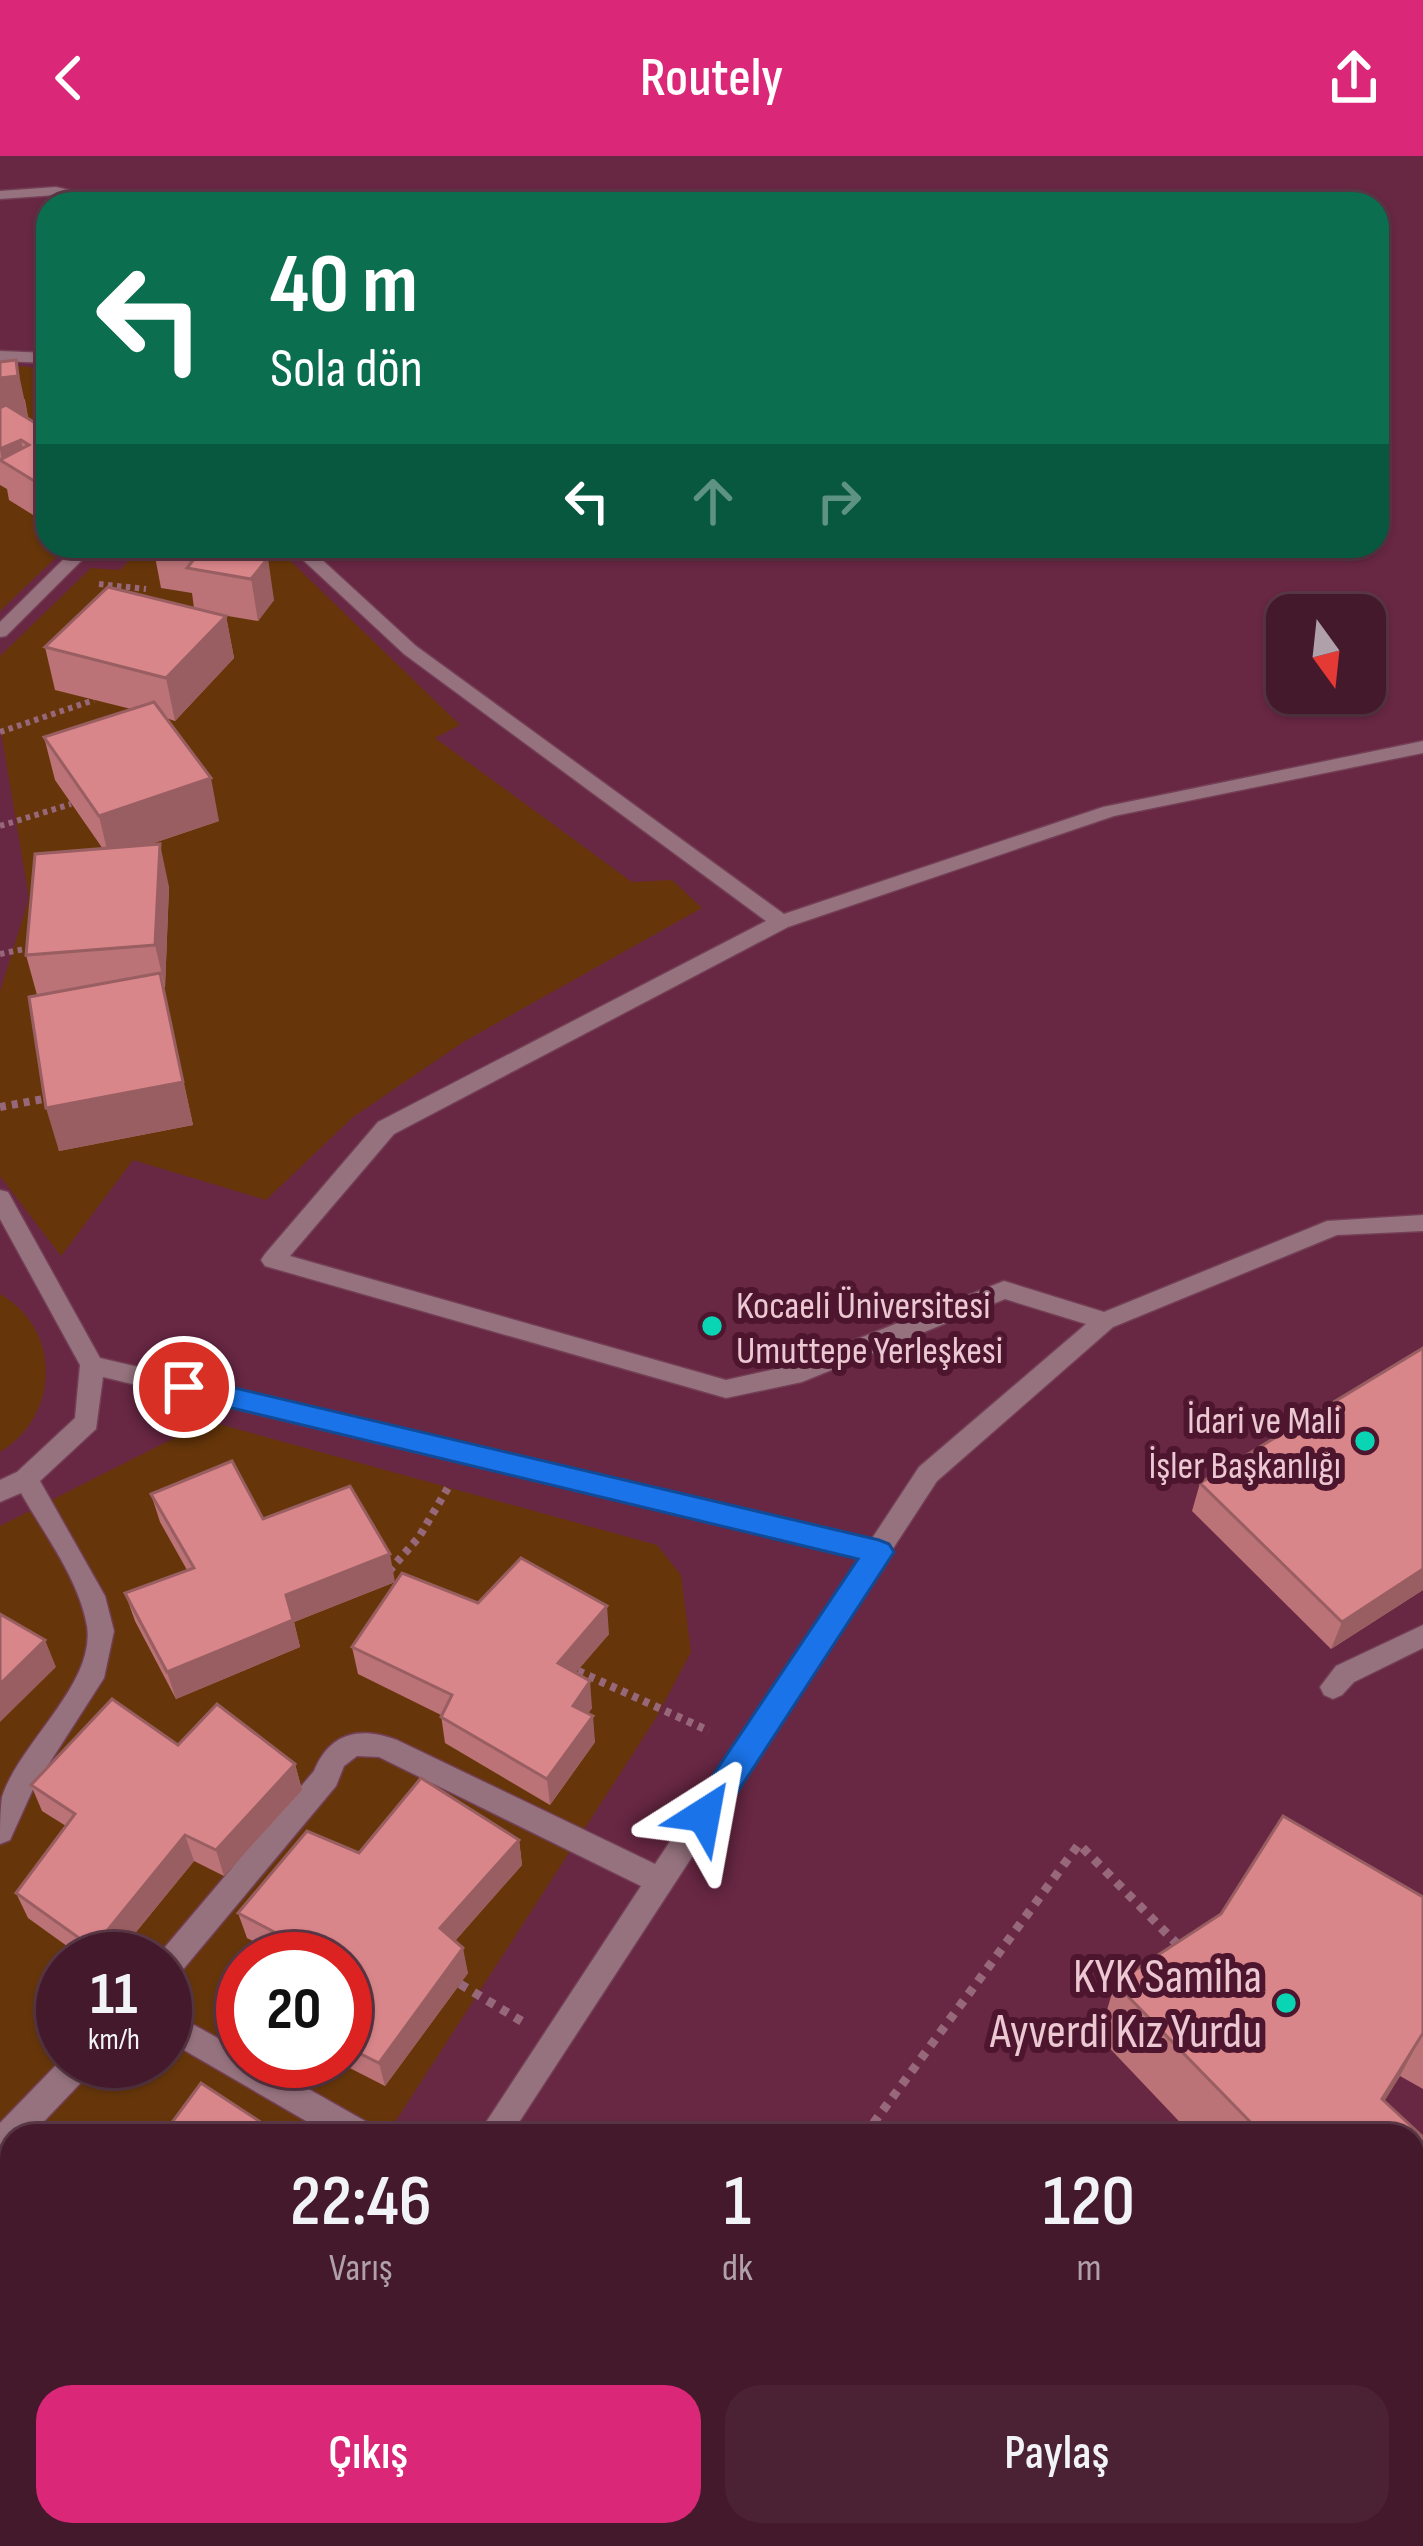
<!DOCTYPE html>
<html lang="tr">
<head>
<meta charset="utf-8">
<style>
	:root { --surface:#44192b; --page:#4b2233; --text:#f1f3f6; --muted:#afa0a9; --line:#5c3847; --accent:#db2777 }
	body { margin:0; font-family:"Sofia Sans Condensed",sans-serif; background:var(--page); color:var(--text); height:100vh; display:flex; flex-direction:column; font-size:45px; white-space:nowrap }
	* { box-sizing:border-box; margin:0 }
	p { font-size:39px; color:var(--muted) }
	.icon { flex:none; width:66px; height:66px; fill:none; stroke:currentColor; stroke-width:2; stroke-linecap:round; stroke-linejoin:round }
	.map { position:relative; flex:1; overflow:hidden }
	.side { position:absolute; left:0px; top:1968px; width:1425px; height:423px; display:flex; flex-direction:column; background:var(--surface); border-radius:36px 36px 0 0; box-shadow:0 3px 9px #0004,0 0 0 3px var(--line) }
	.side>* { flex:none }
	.hud { position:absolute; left:36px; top:36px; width:1353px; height:366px; border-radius:36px; box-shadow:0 3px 9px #0004,0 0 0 3px var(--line); background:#0b6e4f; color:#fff; overflow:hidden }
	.needle { width:78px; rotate:165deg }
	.controls { position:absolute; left:1266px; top:438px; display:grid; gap:24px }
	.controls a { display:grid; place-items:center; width:120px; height:120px; border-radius:24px; background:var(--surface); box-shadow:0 3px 9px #0004,0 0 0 3px var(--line); font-size:60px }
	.speed { position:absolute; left:36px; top:1776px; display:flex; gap:24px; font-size:60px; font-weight:700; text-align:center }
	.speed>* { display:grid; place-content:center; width:156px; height:156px; border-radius:50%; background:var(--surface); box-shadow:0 3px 9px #0004,0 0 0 3px var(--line); line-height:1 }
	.speed small { font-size:30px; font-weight:400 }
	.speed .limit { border:18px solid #d22; background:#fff; color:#111 }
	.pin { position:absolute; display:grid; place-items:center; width:102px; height:102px; color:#fff; margin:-51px; border:6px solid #fff; border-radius:50%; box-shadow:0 3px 12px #0007 }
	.me { position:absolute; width:132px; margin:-66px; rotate:34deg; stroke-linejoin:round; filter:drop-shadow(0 0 9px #0008) }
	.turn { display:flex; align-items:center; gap:42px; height:252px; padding:0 36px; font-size:54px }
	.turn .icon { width:156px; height:156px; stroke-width:2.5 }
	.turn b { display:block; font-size:84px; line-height:102px }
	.lanes { display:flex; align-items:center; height:114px; padding:0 36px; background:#0003; justify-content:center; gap:60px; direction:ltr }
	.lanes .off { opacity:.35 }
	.eta { display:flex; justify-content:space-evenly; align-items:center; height:204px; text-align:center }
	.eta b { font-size:72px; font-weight:600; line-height:84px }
	.cta { display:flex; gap:24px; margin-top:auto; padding:24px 36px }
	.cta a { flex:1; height:138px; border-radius:36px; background:var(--accent); color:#fff; font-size:48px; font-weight:600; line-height:138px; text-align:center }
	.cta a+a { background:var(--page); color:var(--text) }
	header { display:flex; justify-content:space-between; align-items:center; height:156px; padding:0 36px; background:var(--accent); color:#fff; font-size:54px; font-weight:600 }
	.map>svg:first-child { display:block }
	.built { fill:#682743; fill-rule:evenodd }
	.green { fill:#66360a; fill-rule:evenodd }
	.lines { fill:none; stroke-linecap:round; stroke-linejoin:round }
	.lane-casing { stroke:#743f55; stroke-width:3 }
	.path-far3 { stroke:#97677a; stroke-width:4.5; stroke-dasharray:4.5 4.5; stroke-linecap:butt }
	.path-far2 { stroke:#97677a; stroke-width:6; stroke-dasharray:4.5 4.5; stroke-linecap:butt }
	.path-far1 { stroke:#97677a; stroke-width:8; stroke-dasharray:6 6; stroke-linecap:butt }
	.path { stroke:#97677a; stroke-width:9; stroke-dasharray:8 8; stroke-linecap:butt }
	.lane { fill:#95727e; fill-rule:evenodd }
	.wall { fill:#bb7377 }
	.shaded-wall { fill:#985e61 }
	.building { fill:#d9868a; stroke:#985e61; stroke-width:3 }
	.route { fill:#1a73e8; stroke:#114b97; stroke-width:3 }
	.poi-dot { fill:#09d5b5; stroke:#4e162e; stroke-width:4.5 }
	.labels { text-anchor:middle; stroke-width:12; stroke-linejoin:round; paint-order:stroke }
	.poi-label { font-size:39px; fill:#ecc8d3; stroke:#4e162e; text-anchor:start }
	.near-poi-label { font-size:48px; fill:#ecc8d3; stroke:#4e162e; text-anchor:end }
</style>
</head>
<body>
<header><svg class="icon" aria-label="back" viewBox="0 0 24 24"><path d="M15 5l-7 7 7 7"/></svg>Routely<svg class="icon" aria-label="share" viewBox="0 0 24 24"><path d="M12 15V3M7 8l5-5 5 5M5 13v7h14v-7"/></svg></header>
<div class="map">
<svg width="1423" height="2390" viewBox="0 0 1423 2390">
	<rect width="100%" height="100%" fill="#5a2139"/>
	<path class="built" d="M0,0h1423v2390h-1423zM48,48h1329v342h-1329zM1287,459h78v78h-78zM63,1803h102v102h-102zM243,1803h102v102h-102zM12,1980h1401v399h-1401z"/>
	<g class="green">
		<path d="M0,208l48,5v177h20l-68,65z"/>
		<path d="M144,390h131l185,179 -25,13 197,144 40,-2 30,28 -237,133 -112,76 -87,83 -133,-40 -72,96 -61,-80v-184l29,-94 -29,-172v-70l91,-88 29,2z"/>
		<path d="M0,1138c62,35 60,122 0,158z"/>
		<path d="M208,1265l449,124 24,30 10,77 -35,66 -270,418h-374v399h117l-7,11h-122v-1020zM63,1803h102v102h-102zM243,1803h102v102h-102z"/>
	</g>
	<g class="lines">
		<g class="lane-casing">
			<g id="lane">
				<path d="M56,31l61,14 2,3h-25l-38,-9 -56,4v-8z"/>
				<path d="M0,195l48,2v10l-48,-2z"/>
				<path d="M77,390h19l-90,90 -6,1v-15z"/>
				<path d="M288,390h19l109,100 368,268 319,-107 320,-66v12l-309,63 -326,111 -394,207 -104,122 436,124 63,-14 215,-85 100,31 223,-91 96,-6v16l-86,4 -224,92 -176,154 -427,655h-33l164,-250 -262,-129 -22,-1 -13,10 -8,20 -161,193 -10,4v-24h-10l159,-188c16,-39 46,-45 83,-31l258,124 204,-306 -756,-181 -7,52 -56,52 65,115 9,35 -10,47 -70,109 -24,53 -10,4c0,-15 0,-33 2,-47 17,-54 94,-113 85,-171 -8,-47 -43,-92 -66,-133l-21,9v-22l17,-8 58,-54 5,-53 -80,-146v-29l8,2 92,166 771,182 48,-73 167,-143 -81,-25 -203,83 -76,16 -461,-132 -4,-6 4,-6 113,-132 388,-201 -362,-267z"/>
				<path d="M1423,1469v23l-69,34 -12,13 -9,4 -9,-4 -4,-8 16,-21z"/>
				<path d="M165,1853l78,43v9h16l113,64 4,11h-44l-167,-97z"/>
				<path d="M63,1902l33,3 -4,10 -62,65h-18v19l-12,5v-37z"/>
				<path d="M207,2379h37l-5,11h-36z"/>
			</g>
		</g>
		<path class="path-far3" d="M1018,390l9,8"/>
		<g class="path-far2">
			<path d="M99,428l47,5"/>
			<path d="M0,576l94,-32"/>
			<path d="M0,670l71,-22"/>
			<path d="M0,798l34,-7"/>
		</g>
		<g class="path-far1">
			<path d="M0,951l49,-9"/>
			<path d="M389,1415l30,-34 30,-51"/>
			<path d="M578,1515l131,60"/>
		</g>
		<g class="path">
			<path d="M460,1828l63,38"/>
			<path d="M864,1980l215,-292 102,104"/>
			<path d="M682,2390l5,-11"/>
		</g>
		<use href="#lane" class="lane"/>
	</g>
	<g class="wall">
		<path d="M0,206l25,38 3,17h-2l11,7 11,-5v103l-2,1 -37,-23 -2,-11 -7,-4z"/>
		<path d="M153,390h103l1,10 17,44 -16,21 -36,-6 4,1 8,42 -59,63 -9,-3 53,103 -71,24 21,42 -4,100 -2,1 30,137 -134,26 -22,-156 -11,-40 77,-106 -48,-69 -11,-43 87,-28 -76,-19 -10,-43 149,-39 -2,-15 -31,-5z"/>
		<path d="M1423,1192v242l-92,59 -139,-138 8,-28z"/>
		<path d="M151,1338l112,25 132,63 -101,40 6,25 -124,52 -41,-78 -10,-28 62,-23 -27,-48z"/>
		<path d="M478,1447l131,31 -33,38 16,36 -4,5 7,29 -45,63 -105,-62 -4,-28 -83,-41 -6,-27z"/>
		<path d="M178,1589l117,19 7,26 -78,86 -30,-15 -80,98h-29l-57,-41 -12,-25 50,-67 -24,-15 -11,-26z"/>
		<path d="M519,1684l3,25 -67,76 13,32 -83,113 -49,-25h9v-102h-58l-40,-21 -9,-25 121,-60z"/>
		<path d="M1423,1741v192l-23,-13 -16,25 39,36v206l-10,10v-217h-220l-94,-99 16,-54z"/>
		<path d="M832,2379h329l-3,11h-325l-3,-2z"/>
		<path d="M1288,2379h89l-9,11h-46z"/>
	</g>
	<g class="shaded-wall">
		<path d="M16,204l12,57 -28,3v-48z"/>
		<path d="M21,284l8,38 -27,-17 -2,-12z"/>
		<path d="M48,320v46l-2,1 -10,-41z"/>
		<path d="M254,390h2l3,23 9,-11 6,42 -16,21 -11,-67z"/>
		<path d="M226,460l8,42 -59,63 -9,-43z"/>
		<path d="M211,622l8,43 -110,37 -10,-42z"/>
		<path d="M160,688l9,43 -4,100 -10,-42z"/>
		<path d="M160,817l33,152 -134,26 -13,-43z"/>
		<path d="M390,1398l5,28 -101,40 6,25 -124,52 -9,-27 119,-77z"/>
		<path d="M1423,1413v21l-92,59 11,-27z"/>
		<path d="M607,1450l2,28 -48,56 -3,-27z"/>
		<path d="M45,1484l11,27 -56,55v-38z"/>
		<path d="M590,1525l2,27 -17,25 -2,-27z"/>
		<path d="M593,1560l2,26 -45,63 -3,-26z"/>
		<path d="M295,1608l7,26 -78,86 -8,-26z"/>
		<path d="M185,1679l9,26 -80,98h-16l-5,-11z"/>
		<path d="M519,1684l3,25 -77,87 -5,-24z"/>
		<path d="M463,1792l5,25 -83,113 -6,-23z"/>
		<path d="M1423,1877l-23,43 -37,60 19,-37z"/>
	</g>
	<g class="building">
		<path d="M16,204l2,16 -18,2v-16z"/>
		<path d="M6,249l31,19 11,-5v57l-12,6 -36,-22 29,-15 -8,-5 -21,9v-41z"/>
		<path d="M153,390h101l-7,8 21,4 -17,21 -64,-11 11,-14z"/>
		<path d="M108,431l118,29 -60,62 -121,-31z"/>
		<path d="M154,546l57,76 -112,38 -55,-79z"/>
		<path d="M160,688l-5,101 -129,10 9,-101z"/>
		<path d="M160,817l23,109 -137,26 -17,-111z"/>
		<path d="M1423,1192v221l-81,53 -142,-139z"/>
		<path d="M232,1305l31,58 87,-33 40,68 -104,41 7,25 -126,52 -42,-79 69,-25 -43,-74z"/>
		<path d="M521,1402l86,48 -49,57 32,18 -17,25 20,10 -46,63 -106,-62 11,-22 -100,-48 50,-74 76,30z"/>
		<path d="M0,1458l45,26 -45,44z"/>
		<path d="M112,1543l66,46 39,-41 78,60 -79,86 -31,-15 -92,113 -77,-55 59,-79 -44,-29z"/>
		<path d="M421,1622l98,62 -79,88 23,20 -84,115 -34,-17v-87h-19l-88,-46 69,-82 52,22z"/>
		<path d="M1283,1660l140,81v136l-41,66 41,38v161l-10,-10v-152h-149l-149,-153 106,-69z"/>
		<path d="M201,1927l81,53h-120z"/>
		<path d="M12,2055v30l-12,-11z"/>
		<path d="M874,2379h287l-3,11h-269z"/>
	</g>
	<path class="route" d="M184,1220l695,164 10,4 5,8 -178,273 -12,4 -11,-4 -5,-10 5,-10 165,-246 -684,-165 -4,-7z"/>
	<g class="poi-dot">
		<circle cx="712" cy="1170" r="12"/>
		<circle cx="1365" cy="1285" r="12"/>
		<circle cx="1286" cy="1847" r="12"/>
	</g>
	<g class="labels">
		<g class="poi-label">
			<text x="736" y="1162">Kocaeli Üniversitesi<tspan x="736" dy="45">Umuttepe Yerleşkesi</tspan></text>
			<text x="1341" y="1277" text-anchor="end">İdari ve Mali<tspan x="1341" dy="45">İşler Başkanlığı</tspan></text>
		</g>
		<g class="near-poi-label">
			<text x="1262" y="1836">KYK Samiha<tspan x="1262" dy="55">Ayverdi Kız Yurdu</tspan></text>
		</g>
	</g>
</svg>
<div class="controls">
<a><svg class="needle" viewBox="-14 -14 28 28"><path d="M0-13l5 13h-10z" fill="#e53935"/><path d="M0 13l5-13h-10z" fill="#afa0a9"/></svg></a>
</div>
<div class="speed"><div>11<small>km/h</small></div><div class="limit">20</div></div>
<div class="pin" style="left:184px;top:1231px;background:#d93025"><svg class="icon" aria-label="arrive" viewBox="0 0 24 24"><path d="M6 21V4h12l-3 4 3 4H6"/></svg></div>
<svg class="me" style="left:704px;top:1659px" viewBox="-20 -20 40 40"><path d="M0-17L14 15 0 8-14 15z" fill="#1a73e8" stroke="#fff" stroke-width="4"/></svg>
<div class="hud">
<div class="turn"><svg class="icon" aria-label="left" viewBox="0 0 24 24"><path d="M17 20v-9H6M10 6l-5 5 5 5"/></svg><div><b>40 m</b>Sola dön</div></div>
<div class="lanes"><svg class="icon" aria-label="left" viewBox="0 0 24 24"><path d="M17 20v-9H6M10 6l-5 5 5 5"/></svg><svg class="icon off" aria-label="ahead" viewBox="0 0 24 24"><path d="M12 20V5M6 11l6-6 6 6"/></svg><svg class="icon off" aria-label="right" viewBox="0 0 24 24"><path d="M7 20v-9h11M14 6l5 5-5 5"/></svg></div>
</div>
<section class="side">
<div class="eta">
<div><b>22:46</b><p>Varış</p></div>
<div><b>1</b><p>dk</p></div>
<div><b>120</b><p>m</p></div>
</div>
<div class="cta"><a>Çıkış</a><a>Paylaş</a></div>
</section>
</div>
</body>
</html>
